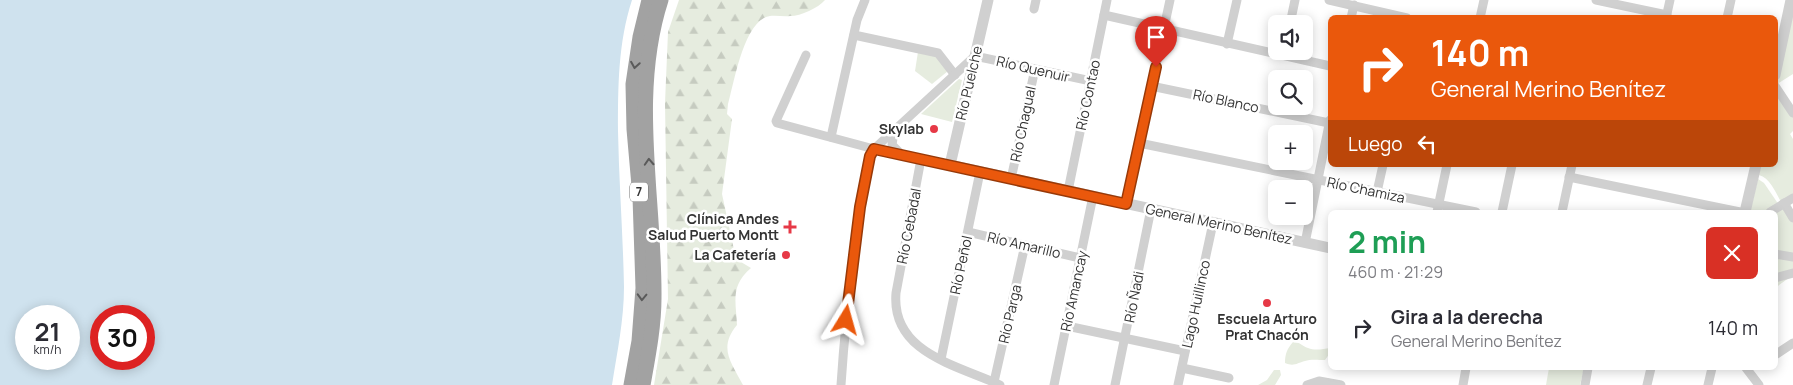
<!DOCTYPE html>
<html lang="es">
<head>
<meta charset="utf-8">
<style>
	:root { --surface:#fff; --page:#f7f7f7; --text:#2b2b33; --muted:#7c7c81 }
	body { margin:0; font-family:Manrope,sans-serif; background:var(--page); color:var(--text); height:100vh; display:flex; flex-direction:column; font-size:19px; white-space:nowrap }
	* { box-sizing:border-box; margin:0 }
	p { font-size:16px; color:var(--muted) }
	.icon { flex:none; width:28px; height:28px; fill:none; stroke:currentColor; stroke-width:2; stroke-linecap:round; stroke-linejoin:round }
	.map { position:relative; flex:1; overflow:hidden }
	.panel { position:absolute; left:1328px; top:210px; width:450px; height:160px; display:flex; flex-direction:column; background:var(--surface); border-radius:8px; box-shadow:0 2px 12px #0003 }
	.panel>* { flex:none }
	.guide { position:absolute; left:1328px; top:15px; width:450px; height:152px; border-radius:8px; box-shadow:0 2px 12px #0003; background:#ea580c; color:#fff; overflow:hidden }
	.controls { position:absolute; left:1268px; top:15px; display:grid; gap:10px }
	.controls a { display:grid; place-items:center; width:45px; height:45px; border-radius:8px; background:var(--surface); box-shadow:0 2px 12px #0003; font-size:25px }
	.speed { position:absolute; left:15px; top:305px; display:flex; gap:10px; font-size:25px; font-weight:700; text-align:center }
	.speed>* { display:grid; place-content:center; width:65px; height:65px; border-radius:50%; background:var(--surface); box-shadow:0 2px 12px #0003; line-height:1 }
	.speed small { font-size:12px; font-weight:400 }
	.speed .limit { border:8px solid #d22; background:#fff; color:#111 }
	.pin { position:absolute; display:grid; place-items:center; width:42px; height:42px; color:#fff; margin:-51px -21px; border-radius:50% 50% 50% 0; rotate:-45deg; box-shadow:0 0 5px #0007 }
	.pin .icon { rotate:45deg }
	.me { position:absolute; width:55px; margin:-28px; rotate:8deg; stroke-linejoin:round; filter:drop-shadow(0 0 4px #0008) }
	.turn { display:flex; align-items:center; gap:18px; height:105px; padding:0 20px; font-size:22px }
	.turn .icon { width:65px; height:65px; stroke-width:2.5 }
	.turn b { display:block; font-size:35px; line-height:42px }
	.then { display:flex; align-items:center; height:48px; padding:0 20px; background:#0003; gap:10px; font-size:19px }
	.round { display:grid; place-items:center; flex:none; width:52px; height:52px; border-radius:8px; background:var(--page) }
	.summary { display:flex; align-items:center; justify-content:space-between; height:85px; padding:0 20px }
	h1 { font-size:30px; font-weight:700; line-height:38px; color:#1e9e55 }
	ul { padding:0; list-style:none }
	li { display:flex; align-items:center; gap:15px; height:65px; padding:0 20px }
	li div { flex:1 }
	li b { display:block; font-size:19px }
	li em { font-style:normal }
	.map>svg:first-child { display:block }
	.green { fill:#e6ecdf }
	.forest { fill:url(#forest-firs) }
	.water { fill:#cfe2ee; fill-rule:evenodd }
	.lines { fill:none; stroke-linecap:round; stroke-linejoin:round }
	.minor { stroke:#d0d0d0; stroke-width:9 }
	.tertiary { stroke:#d0d0d0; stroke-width:11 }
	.trunk { stroke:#a2a2a2; stroke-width:15 }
	.oneway { stroke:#5a5a5a }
	.route-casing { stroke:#983908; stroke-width:12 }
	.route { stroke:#ea580c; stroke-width:9 }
	.poi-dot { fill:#e63946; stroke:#fff; stroke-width:2 }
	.labels { text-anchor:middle; stroke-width:5; stroke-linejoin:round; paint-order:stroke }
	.shield { fill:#fff; stroke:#707070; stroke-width:1 }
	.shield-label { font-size:12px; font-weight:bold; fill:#333 }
	.street-label { font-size:14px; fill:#333; stroke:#fff }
	.poi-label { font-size:14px; font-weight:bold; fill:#333; stroke:#fff; text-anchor:end }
</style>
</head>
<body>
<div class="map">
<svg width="1793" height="385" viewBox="0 0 1793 385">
	<defs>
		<pattern id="forest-firs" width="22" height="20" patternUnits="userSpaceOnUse" patternTransform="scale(1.25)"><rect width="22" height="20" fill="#e6ecdf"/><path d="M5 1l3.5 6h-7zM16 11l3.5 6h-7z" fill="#c6cbc0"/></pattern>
	</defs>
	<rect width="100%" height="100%" fill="#fff"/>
	<g class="green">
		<path d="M1793,6v68l-16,10 -1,-1z"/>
		<path d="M918,52l17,3 13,16 -16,13 -17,-13z"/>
		<path d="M959,79l3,1 -10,42 -31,-8z"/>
		<path d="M1776,95h2l15,22v14l-3,3 3,5v55l-12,8c-5,-9 -11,-24 -22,-27l2,-10h14z"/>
		<path d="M1758,179l6,4 15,22 -12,7h-17z"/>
		<path d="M1781,209h3l9,12v34l-18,-4v-39z"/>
		<path d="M1775,257l18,4v14l-18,13z"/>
		<path d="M1293,342c7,0 9,4 15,6 7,3 15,1 22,0v5l-5,7c-6,0 -15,-1 -20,1 -8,2 -11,6 -20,2 0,-9 2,-14 8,-21z"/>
		<path d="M1549,368h35l-4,17h-34z"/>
		<path d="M1274,370h6l1,5 -6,10h-17l9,-5z"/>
	</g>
	<path class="forest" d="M679,0h146c-7,8 -24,16 -35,16 -8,1 -17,-2 -24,1 -23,9 -32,66 -38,87l-1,10 5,5 -10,75 14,65 15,9c-21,18 -15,33 -14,57 -19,23 -6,37 6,60h-89l14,-86 -3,-196 3,-71z"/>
	<path class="water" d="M0,0h632c-14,43 -14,87 -14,131 1,52 5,104 6,156 0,33 -7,66 -12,98h-612zM69,316v43h-43v-43zM144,316v43h-43v-43z"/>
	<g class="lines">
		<g class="minor">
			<path d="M1329,0l78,18"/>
			<path d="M1596,0l71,15"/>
			<path d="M1034,9l2,-9"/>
			<path d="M1104,15l226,51"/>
			<path d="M1351,18l3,-13"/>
			<path d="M1480,18l4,-18"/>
			<path d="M1666,18l4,-18"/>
			<path d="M1727,18l4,-18"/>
			<path d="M1290,24l5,-24"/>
			<path d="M854,35l84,18 17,22"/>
			<path d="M1227,44l10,-44"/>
			<path d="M806,55l-30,66 1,2 97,26 76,16"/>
			<path d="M1151,86l178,37"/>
			<path d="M1775,86l18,27"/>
			<path d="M894,131l-2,14 10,10"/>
			<path d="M831,137l26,-117 8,-20"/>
			<path d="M1139,143l337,69"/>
			<path d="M921,159l-25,134c-5,60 61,72 104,92"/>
			<path d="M1569,177l171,35"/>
			<path d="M1011,179l24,-110"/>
			<path d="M1068,191l39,-191"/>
			<path d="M1377,192l6,-27"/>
			<path d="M1784,203l9,15"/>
			<path d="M1126,204l44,-204"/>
			<path d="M1437,212l10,-47"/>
			<path d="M1502,212l10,-47"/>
			<path d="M1562,212l10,-47"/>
			<path d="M1770,212l23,-14"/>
			<path d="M968,232l112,26"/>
			<path d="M1305,243l25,-123"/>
			<path d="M1775,254l18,3"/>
			<path d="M1775,278l18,-5"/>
			<path d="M1067,326l118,25"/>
			<path d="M1775,355l18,-12"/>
			<path d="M941,359l39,-187"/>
			<path d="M1182,368l47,10"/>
			<path d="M1746,368l13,17"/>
			<path d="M994,382l31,-137"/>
			<path d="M841,385c5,-77 15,-154 29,-229l4,-7 101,-93 116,25"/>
			<path d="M1054,385l39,-189"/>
			<path d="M1115,385l36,-176"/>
			<path d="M1178,385l35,-162"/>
			<path d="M1307,385l12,-4 22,4"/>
			<path d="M1463,385l3,-17"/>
			<path d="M1585,385l3,-17"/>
			<path d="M1647,385l4,-17"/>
			<path d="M1708,385l4,-17"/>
		</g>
		<g class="tertiary">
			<path d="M988,0l-38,165 380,83"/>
			<path d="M1775,75l16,-75"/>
			<path d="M1745,212l11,-47"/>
		</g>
		<g class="trunk">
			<path d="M631,385l8,-44 4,-53 -3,-91 -6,-68 -1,-45 7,-47 9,-37"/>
			<path d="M643,385c5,-28 11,-58 11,-87 1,-99 -24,-202 7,-298"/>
		</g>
	</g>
	<defs><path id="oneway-chevron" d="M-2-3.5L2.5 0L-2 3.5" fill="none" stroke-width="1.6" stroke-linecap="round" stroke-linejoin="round" transform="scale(1.25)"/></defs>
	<g class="oneway">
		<use href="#oneway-chevron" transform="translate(635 65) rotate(99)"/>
		<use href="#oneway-chevron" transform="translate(649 162) rotate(-93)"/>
		<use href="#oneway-chevron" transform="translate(642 297) rotate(92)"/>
	</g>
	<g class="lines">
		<g class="route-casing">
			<path id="route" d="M846,320l14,-113 10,-51 4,-7 252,55 30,-137"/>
		</g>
		<use href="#route" class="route"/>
	</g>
	<g class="poi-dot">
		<circle cx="934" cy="129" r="5"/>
		<path d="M787.5 219.5h5v5h5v5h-5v5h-5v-5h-5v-5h5z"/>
		<circle cx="786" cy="255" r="5"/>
		<circle cx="1267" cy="303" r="5"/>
	</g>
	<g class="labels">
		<rect class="shield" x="630" y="182.5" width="18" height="19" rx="4"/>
		<g class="shield-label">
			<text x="639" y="196">7</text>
		</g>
		<g class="street-label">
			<text transform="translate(1033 69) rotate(13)" y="5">Río Quenuir</text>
			<text transform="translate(969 83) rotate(-77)" y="5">Río Puelche</text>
			<text transform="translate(1088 95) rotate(-78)" y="5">Río Contao</text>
			<text transform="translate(1226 101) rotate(12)" y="5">Río Blanco</text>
			<text transform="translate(1023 124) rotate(-78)" y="5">Río Chagual</text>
			<text transform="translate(1366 190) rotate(12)" y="5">Río Chamiza</text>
			<text transform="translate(1219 224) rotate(12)" y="5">General Merino Benítez</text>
			<text transform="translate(909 226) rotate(-79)" y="5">Río Cebadal</text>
			<text transform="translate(1024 245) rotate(13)" y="5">Río Amarillo</text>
			<text transform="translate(961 265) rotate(-78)" y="5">Río Peñol</text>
			<text transform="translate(1074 291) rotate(-78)" y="5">Río Amancay</text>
			<text transform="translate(1134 297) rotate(-79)" y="5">Río Ñadi</text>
			<text transform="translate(1196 304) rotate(-78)" y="5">Lago Huillinco</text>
			<text transform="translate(1010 314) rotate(-77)" y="5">Río Parga</text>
		</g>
		<g class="poi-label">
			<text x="924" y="134">Skylab</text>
			<text x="779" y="224">Clínica Andes<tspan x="779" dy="16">Salud Puerto Montt</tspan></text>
			<text x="776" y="260">La Cafetería</text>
			<text x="1267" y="324" text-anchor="middle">Escuela Arturo<tspan x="1267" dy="16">Prat Chacón</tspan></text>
		</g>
	</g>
</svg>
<div class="controls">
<a><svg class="icon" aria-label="sound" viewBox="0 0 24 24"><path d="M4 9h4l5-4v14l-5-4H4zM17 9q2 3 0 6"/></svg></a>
<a><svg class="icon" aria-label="search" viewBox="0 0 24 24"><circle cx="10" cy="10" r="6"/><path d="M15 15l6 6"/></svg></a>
<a>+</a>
<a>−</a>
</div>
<div class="speed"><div>21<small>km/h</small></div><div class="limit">30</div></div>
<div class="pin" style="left:1156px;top:67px;background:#d93025"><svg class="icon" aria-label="arrive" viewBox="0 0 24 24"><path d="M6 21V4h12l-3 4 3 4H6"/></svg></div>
<svg class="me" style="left:846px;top:320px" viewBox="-20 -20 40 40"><path d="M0-17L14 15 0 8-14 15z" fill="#ea580c" stroke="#fff" stroke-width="4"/></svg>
<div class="guide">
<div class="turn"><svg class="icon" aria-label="right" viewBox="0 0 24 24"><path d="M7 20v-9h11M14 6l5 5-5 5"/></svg><div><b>140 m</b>General Merino Benítez</div></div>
<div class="then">Luego<svg class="icon" aria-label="left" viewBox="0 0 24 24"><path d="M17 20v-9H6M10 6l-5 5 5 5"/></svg></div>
</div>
<section class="panel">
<div class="summary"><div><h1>2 min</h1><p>460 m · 21:29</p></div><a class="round" style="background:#d93025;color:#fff"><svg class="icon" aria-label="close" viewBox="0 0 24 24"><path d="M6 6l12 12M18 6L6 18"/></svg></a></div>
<ul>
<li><svg class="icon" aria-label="right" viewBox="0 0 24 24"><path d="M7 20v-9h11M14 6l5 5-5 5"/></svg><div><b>Gira a la derecha</b><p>General Merino Benítez</p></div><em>140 m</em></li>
</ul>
</section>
</div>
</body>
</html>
